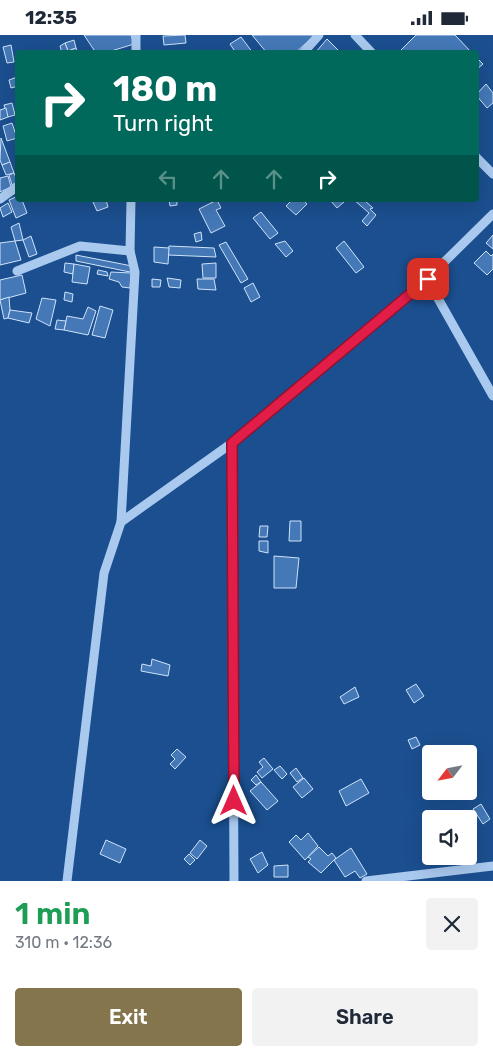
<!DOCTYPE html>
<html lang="en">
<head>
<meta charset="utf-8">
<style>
	:root { --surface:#fff; --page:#f2f2f3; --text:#1f2937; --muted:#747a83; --accent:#84754c }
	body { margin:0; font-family:Rubik,sans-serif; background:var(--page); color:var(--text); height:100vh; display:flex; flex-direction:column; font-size:19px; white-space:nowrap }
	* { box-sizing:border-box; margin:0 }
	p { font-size:16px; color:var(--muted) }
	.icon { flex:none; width:28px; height:28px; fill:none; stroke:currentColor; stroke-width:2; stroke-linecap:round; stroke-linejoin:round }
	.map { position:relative; height:846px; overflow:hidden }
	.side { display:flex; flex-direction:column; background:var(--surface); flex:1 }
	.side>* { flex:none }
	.top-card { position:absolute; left:15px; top:15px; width:464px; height:152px; border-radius:5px; box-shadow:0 5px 20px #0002; background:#00695c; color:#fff; overflow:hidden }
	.needle { width:32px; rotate:238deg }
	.buttons { position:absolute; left:422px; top:710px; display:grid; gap:10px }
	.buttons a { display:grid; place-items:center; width:55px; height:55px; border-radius:5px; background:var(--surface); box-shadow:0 5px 20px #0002; font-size:25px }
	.pin { position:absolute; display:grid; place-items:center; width:42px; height:42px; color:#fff; margin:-21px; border-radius:10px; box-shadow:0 2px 8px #0006 }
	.me { position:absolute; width:55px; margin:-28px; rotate:0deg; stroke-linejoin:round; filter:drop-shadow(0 0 4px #0008) }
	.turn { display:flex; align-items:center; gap:18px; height:105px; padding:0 15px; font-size:22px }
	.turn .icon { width:65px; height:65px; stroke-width:2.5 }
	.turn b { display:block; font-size:35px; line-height:42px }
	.lanes { display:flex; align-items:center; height:48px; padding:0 15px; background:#0003; justify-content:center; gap:25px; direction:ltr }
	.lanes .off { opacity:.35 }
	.round { display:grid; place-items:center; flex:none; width:52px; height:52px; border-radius:5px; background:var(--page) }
	.summary { display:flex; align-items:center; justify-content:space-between; height:85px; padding:0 15px }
	h1 { font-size:30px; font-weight:600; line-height:38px; color:#1e9e55 }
	.button { display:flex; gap:10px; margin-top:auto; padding:10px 15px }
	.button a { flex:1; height:58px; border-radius:5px; background:var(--accent); color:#fff; font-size:20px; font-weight:600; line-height:58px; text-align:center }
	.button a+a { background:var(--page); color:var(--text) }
	.status { display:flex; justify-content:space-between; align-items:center; height:35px; padding:0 25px; background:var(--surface); direction:ltr }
	.status svg { height:14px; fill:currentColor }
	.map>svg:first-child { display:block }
	.building { fill:#4478b7; stroke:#cfe3fa }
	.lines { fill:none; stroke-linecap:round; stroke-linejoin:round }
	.minor { stroke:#a9c9ee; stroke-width:9 }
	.route-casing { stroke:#92132f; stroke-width:12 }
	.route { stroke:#e11d48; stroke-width:9 }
</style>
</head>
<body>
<div class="status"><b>12:35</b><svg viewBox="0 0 49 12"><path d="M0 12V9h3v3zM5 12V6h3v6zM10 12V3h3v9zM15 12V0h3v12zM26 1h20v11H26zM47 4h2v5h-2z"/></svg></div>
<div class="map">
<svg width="493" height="846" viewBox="0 0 493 846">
	<rect width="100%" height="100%" fill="#1b4f8f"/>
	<g class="building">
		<path d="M84,0h47l3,9 -29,9h-9z"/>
		<path d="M185,0l1,8 -22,2 -1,-9z"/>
		<path d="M252,0h63l-20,18h-28z"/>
		<path d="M416,0h39l17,18h-74z"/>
		<path d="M241,2l12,16h-17l-6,-9z"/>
		<path d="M327,4l14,14h-26z"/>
		<path d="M74,5l2,8 -8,3 -3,-8z"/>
		<path d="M65,8l3,8 8,-3 2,5h-16l-2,-7z"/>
		<path d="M11,10l3,17 -7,1 -4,-16z"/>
		<path d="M476,22l7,7 -7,6z"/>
		<path d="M17,42l1,9 -7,2 -2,-8z"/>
		<path d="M486,49l7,9v10l-6,5 -11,-13z"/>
		<path d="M12,68l3,12 -7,2 -4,-12z"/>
		<path d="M6,73l2,9 -8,3v-10z"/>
		<path d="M12,88l5,15 -10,3 -4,-15z"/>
		<path d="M1,103l9,24 -8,3 -2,-5z"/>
		<path d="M10,127l4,11 -8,2 -4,-10z"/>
		<path d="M14,138l4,9 -6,3 -3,-10z"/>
		<path d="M8,141l3,11 -11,5v-14z"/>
		<path d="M18,161v4h4l5,13 -11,5 -7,-18z"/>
		<path d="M97,165h9l2,7 -11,4 -4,-9z"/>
		<path d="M169,165h8v5l-7,1z"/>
		<path d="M217,165l4,8 -5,2 9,16 -14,7 -12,-24z"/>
		<path d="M292,165h11l4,4 -11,11 -10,-9z"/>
		<path d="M330,165h12l2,2 -7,6z"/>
		<path d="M354,165h10l9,8 -3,1 6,6 -9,11 -5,-5 7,-8z"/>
		<path d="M8,168l4,9 -9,5 -3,-9z"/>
		<path d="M261,177l17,21 -8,6 -17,-21z"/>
		<path d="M19,188l4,17 -8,1 -4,-14z"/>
		<path d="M201,197l1,8 -6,2 -2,-8z"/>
		<path d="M493,200v14l-7,-6z"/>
		<path d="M31,201l6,18 -8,3 -6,-17z"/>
		<path d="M15,206l6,19 -21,5v-22z"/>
		<path d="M285,206l8,10 -7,6 -11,-13z"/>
		<path d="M344,206l20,26 -8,6 -20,-25z"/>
		<path d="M226,207l22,37 -7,4 -22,-38z"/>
		<path d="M169,211l45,2 2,9 -48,-2z"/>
		<path d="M154,212l15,1 -1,16 -14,-2z"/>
		<path d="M486,216l5,5 2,-2v15l-6,6 -13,-12z"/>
		<path d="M76,220l56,11 -2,6 -54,-11z"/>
		<path d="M65,228l9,1 -1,10 -9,-2z"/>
		<path d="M216,228v15h-13l-1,-14z"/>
		<path d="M74,229l16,3 -3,17 -15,-2z"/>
		<path d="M98,235l9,2 1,4 -11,-2z"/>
		<path d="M111,237l20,1 -1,15 -8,-1 -3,-5 -10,-3z"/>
		<path d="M22,240l4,18 -26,7v-20z"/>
		<path d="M167,243l14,2 -1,8 -11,-1z"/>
		<path d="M152,244l9,1 -1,7h-8z"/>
		<path d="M197,244h17l2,11 -18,-1z"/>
		<path d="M253,248l7,14 -9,5 -7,-14z"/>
		<path d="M65,257l8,2 -1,8 -8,-2z"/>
		<path d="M9,262l1,13 -2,8 -4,1 -4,-19z"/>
		<path d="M42,263l14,2 -6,26 -14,-7z"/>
		<path d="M100,271l13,4 -8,28 -13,-3z"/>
		<path d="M88,272l8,4 -8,24 -24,-5 3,-14 16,3z"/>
		<path d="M10,275l22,3 -3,10 -21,-5z"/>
		<path d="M57,285l9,1 -2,9 -9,-1z"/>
		<path d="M290,486h11v20h-12z"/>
		<path d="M260,491h8l-1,11h-8z"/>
		<path d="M259,506h9v12l-9,-2z"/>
		<path d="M274,521l25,2 -3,30h-22z"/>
		<path d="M152,624l18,6 -2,11 -27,-5 1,-7 9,2z"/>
		<path d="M416,649l8,12 -10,7 -8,-13z"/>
		<path d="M355,652l4,10 -15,7 -4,-7z"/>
		<path d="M416,702l4,8 -8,4 -4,-9z"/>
		<path d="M177,714l9,8 -11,12 -5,-5 5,-5 -4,-4z"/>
		<path d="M264,723l9,11 -11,9 -5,-6 6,-5 -4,-5z"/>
		<path d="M280,731l7,8 -5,5 -8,-9z"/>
		<path d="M296,733l7,10 -6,4 -7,-9z"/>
		<path d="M256,740l5,7 -5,3 -5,-5z"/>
		<path d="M304,743l9,11 -11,9 -9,-11z"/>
		<path d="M361,744l8,14 -23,13 -7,-15z"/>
		<path d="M261,747l17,19 -11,9 -17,-19z"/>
		<path d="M481,769l9,15 -7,5 -10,-15z"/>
		<path d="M308,798l10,13 -13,14 -16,-18 7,-7 5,5z"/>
		<path d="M106,805l20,9 -6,14 -20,-9z"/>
		<path d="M200,805l7,6 -10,13 -7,-6z"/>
		<path d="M319,812l9,9 4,-3 4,5 -15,15 -13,-11 3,-3 -3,-2z"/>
		<path d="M351,813l16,26 -7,4 -5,-7 -10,6 -11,-17z"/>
		<path d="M262,817l6,13 -10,8 -8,-14z"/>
		<path d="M189,819l6,6 -5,5 -6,-6z"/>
		<path d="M288,830v12h-14v-11z"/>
	</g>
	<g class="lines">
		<g class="minor">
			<path d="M355,0l17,18"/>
			<path d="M136,18v-18"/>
			<path d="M303,18l16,-18"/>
			<path d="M476,122l17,17"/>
			<path d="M0,164l18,-13"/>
			<path d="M17,236l63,-25 50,5"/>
			<path d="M427,244l66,117"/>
			<path d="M232,408l2,438"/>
			<path d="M121,487l14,-250 -5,-21 1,-51"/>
			<path d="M67,846l37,-308 17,-51 111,-79 195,-164 66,-65"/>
			<path d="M366,846l127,-15"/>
		</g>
	</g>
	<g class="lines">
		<g class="route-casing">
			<path id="route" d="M234,766l-2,-358 196,-164"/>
		</g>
		<use href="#route" class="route"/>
	</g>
</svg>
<div class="buttons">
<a><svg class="needle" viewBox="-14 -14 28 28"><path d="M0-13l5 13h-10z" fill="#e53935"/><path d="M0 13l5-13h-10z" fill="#747a83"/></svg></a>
<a><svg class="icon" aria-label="sound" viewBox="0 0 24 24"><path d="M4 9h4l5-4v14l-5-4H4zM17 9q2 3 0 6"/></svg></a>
</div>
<div class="pin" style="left:428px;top:244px;background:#d93025"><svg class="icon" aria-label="arrive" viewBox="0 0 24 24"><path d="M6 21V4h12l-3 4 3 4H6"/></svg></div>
<svg class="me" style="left:234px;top:766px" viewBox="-20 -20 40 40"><path d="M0-17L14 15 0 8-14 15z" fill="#e11d48" stroke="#fff" stroke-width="4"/></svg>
<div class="top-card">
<div class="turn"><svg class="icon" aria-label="right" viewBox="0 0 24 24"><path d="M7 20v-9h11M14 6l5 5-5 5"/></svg><div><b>180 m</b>Turn right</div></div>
<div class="lanes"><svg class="icon off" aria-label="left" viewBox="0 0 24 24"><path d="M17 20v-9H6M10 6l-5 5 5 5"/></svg><svg class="icon off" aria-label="ahead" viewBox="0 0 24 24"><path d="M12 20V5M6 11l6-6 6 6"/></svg><svg class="icon off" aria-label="ahead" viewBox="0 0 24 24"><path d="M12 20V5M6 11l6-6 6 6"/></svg><svg class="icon" aria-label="right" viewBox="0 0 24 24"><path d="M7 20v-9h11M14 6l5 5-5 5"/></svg></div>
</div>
</div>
<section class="side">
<div class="summary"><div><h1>1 min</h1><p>310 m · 12:36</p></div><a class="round"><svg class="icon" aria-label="close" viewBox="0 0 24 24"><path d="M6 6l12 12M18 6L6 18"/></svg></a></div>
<div class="button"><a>Exit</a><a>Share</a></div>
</section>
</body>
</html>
